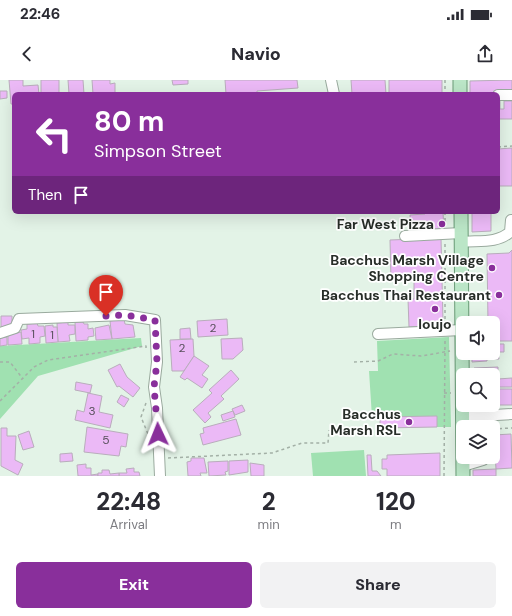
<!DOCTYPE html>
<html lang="en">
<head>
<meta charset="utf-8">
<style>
	:root { --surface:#fff; --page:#f2f2f3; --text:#2b2b33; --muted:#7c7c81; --accent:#892f9b }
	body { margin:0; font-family:"DM Sans",sans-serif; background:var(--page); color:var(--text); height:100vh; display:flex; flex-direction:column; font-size:15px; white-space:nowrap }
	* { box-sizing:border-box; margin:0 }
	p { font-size:13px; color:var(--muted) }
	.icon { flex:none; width:22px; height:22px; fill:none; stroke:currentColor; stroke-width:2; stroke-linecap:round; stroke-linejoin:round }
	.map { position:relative; height:396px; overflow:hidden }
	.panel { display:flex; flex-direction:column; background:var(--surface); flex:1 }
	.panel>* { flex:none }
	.banner { position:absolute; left:12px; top:12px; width:488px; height:122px; border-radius:6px; box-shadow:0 4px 16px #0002; background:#892f9b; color:#fff; overflow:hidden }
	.tools { position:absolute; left:456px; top:236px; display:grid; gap:8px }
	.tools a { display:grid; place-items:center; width:44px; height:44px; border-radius:6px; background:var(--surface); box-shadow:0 4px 16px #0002; font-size:20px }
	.pin { position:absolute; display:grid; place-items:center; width:34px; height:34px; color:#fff; margin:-41px -17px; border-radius:50% 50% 50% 0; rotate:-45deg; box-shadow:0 0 4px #0007 }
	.pin .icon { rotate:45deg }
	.me { position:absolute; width:44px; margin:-22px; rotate:358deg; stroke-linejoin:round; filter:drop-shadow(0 0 3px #0008) }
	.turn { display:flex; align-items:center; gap:14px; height:84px; padding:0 16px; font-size:18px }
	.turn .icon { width:52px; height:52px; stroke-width:2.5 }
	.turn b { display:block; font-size:28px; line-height:34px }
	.then { display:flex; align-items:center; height:38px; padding:0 16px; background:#0003; gap:8px; font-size:15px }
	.eta { display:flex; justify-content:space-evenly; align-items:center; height:68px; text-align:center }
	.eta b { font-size:24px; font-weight:800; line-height:28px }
	.primary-button { display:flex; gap:8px; margin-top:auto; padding:8px 16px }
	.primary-button a { flex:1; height:46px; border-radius:6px; background:var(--accent); color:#fff; font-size:16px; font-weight:800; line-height:46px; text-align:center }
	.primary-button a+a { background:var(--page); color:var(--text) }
	.status { display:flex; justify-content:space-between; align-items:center; height:28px; padding:0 20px; background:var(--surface); direction:ltr }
	.status svg { height:11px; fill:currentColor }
	header { display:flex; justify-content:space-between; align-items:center; height:52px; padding:0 16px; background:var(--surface); font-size:18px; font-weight:800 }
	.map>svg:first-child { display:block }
	.green { fill:#a0e1b1 }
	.building { fill:#ebb9f6; stroke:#b9adbc }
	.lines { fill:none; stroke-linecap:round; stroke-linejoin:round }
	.minor-casing { stroke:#9aaa9e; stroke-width:12 }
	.major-casing { stroke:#6a9b77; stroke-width:15 }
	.path { stroke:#a3b0a6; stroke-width:1.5; stroke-dasharray:3 3; stroke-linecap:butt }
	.minor { stroke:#fff; stroke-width:10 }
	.major { stroke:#bbe6c7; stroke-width:13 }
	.route { stroke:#892f9b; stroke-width:7; stroke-dasharray:0 12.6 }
	.poi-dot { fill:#892f9b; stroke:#fff; stroke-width:1.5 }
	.labels { text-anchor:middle; stroke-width:3.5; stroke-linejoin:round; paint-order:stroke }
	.number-label { font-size:12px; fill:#58505c }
	.poi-label { font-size:14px; font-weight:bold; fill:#272d28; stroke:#fff; text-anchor:end }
</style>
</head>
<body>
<div class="status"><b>22:46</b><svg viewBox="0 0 49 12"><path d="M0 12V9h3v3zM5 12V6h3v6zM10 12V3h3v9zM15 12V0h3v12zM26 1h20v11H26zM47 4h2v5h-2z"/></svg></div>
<header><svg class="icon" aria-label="back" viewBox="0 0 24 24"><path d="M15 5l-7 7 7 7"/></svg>Navio<svg class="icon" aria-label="share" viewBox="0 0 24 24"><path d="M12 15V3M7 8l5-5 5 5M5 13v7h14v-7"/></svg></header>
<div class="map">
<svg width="512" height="396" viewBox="0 0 512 396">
	<rect width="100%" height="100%" fill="#e3f3e7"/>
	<g class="green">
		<path d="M449,257l2,90h-14l-1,-11 -64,1 -3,-46h9l-1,-30z"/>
		<path d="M141,258l1,8 -104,30 -38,43v-73z"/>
		<path d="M364,370l2,26h-53l-2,-23z"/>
	</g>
	<g class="building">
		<path d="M9,0h14v6l15,-1 1,9h-25v10h-3z"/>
		<rect x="41" y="0" width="18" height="14"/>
		<path d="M68,0h15l1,14h-15z"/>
		<path d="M92,0h18v4l5,-1v11h-22z"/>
		<path d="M172,0h16v4l-15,1z"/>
		<path d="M225,0h72l1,8 -41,3v3h-31z"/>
		<path d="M351,0h34l1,14h-34z"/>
		<rect x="389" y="0" width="53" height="14"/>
		<path d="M512,0v13l-42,1v-13z"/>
		<path d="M0,11h7v7l-7,1z"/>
		<path d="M498,20h2v9h4v-8h8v18h-14z"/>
		<path d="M512,68v38h-14v-37z"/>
		<path d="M425,132h18l1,20 -33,1 -1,-18 15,-1z"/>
		<path d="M472,132h19v19l-19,1z"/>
		<path d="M441,158l2,83 -4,5 -30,1 -1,-28h6v-20l-23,1 -1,-40z"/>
		<path d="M512,170v91h-19v-18h-5l-1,-69 22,-1z"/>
		<path d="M1,236h11v9l-11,3z"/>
		<path d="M124,239l1,5 8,1 2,12 -23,2 -2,-18z"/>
		<path d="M227,239l1,16 -30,2 -1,-16z"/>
		<path d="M68,242v3h7v9l-6,1 1,6 -12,1 -1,-19z"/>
		<path d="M75,242h8l1,2h4v5l5,-1 1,8 -6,1v3l-12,1z"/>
		<path d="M37,243l1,3h6l1,10 -5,1v6l-11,1v-6l-7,1 -1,-9 6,-1v-5z"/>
		<path d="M53,245v2h4l1,15 -12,1 -1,-17z"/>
		<path d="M109,245l3,14 -16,1 -1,-12z"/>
		<path d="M190,248l1,11h-11v-10z"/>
		<path d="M21,252l1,12 -14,1v-10z"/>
		<path d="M7,257v8l-7,1v-8z"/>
		<path d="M242,258l1,12 -10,9h-11l-1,-20z"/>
		<path d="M193,259l1,17 -10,15h-12l-2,-31z"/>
		<path d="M493,264h11v8h-6l1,7h-12v2l-15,1v-9h21z"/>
		<path d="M194,276l15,10 -7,9 6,4 -6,9 -15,-10 -2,2 -5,-3z"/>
		<path d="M120,284l7,13 13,11 -7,9 -14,-11 -2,1 -9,-17z"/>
		<path d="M498,287v12l14,-1v9h-19v-12h-19v-7z"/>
		<path d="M231,290l8,9 -18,17 3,3 -16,14 3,4 -6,6 -12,-13 19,-17 -3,-3z"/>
		<path d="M76,302l16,3 -2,8 -15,-3z"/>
		<path d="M493,309h19v16h-37h18z"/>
		<path d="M88,313l14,3 -3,16 14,3 -3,13 -35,-8 2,-10 7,2z"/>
		<path d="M121,315l8,4 -5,8 -7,-5z"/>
		<path d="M242,325l3,6 -10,4 -3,-6z"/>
		<path d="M233,331l2,6 -12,4 -2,-6z"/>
		<path d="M437,336v11l-57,1v-11z"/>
		<path d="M236,339l5,16 -38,10 -3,-11 4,-1 -1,-5z"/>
		<path d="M87,347l41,7 -2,13 -5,-1 -2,10 -35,-4z"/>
		<path d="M1,348h6v8h9l-1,24 8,4 -5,11 -17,-9z"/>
		<path d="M29,351l5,16 -11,3 -5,-15z"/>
		<path d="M511,354l1,34 -16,1 -2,-34z"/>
		<path d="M493,360h2v12l-2,1z"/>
		<path d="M72,373l1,8 -13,1v-8z"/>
		<path d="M440,373v23h-53v-7h-5v-10h5v-4z"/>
		<path d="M367,375h4l1,16h5l4,5h-13z"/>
		<path d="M191,378h13l3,15h-7l1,3h-13l-1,-14 4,-1z"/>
		<path d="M248,380v12l-19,3v-14z"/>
		<path d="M228,381v10l-3,1 1,3 -17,1 -1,-14z"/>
		<path d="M250,383l14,2v11h-13z"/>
		<path d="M86,384v4h5v7l7,-1v2h-20l-1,-11z"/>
		<path d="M134,388v4h5l1,4h-21v-3h8l-1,-4z"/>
		<path d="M496,389v7h-23v-6z"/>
		<path d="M102,390h7l1,4 9,-1v3h-21v-3h4z"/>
	</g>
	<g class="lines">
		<g class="minor-casing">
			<g id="minor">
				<path d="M331,0l3,14"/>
				<path d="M498,15h14"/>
				<path d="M405,156l56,-3"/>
				<path d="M461,162c16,-2 36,2 49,-10l1,-12"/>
				<path d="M0,253l15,-5 4,-9 106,-4 30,5 2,42 -3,25 3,21 3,68"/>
				<path d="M378,254l84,-4"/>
				<path d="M482,336v11"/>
				<path d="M462,337l50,-3"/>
				<path d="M463,386l20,-6v-3"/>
			</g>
		</g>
		<g class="major-casing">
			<g id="major">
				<path d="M460,0v14"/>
				<path d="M461,132l2,264"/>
			</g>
		</g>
		<g class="path">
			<path d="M445,0v14"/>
			<path d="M498,67l14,-1"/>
			<path d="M445,132v12"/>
			<path d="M445,164v78"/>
			<path d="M0,282h10l13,17"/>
			<path d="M354,282l24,-1 15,-7 28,2 29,-5"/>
			<path d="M444,313h7"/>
			<path d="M0,321l34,-34 14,-7 98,-14v2"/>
			<path d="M146,323l-5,14 7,17"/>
			<path d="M493,349l19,-1"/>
			<path d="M168,378l104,-5 30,-10h26l1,-13"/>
			<path d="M444,396l1,-136"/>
		</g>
		<use href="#minor" class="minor"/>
		<use href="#major" class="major"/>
	</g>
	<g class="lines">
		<path class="route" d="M106,236l19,-1 30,5 2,42 -3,25 4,47"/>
	</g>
	<g class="poi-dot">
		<circle cx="442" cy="144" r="4"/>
		<circle cx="492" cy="188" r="4"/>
		<circle cx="499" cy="215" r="4"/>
		<circle cx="435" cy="229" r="4"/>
		<circle cx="409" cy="342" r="4"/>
	</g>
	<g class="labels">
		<g class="number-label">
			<text x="213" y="252">2</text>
			<text x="33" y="258">1</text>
			<text x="52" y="259">1</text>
			<text x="182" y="272">2</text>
			<text x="92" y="335">3</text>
			<text x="106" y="364">5</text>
		</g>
		<g class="poi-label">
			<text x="434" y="149">Far West Pizza</text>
			<text x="484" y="185">Bacchus Marsh Village<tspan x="484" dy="16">Shopping Centre</tspan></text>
			<text x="491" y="220">Bacchus Thai Restaurant</text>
			<text x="435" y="249" text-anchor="middle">loujo</text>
			<text x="401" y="339">Bacchus<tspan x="401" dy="16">Marsh RSL</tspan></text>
		</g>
	</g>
</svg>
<div class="tools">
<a><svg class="icon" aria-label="sound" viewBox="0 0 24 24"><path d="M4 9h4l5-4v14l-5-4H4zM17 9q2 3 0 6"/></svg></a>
<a><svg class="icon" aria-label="search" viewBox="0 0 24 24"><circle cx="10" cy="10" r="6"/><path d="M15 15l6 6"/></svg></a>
<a><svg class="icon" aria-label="layers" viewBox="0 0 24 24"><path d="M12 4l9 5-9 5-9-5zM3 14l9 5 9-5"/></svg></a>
</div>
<div class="pin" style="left:106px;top:236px;background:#d93025"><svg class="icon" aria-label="arrive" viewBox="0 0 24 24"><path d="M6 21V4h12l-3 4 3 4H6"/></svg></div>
<svg class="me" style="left:158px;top:354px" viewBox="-20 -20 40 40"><path d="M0-17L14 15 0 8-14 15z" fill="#892f9b" stroke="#fff" stroke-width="4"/></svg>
<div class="banner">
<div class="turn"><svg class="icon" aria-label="left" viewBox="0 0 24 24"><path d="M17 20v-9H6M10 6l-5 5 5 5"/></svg><div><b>80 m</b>Simpson Street</div></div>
<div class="then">Then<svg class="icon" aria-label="arrive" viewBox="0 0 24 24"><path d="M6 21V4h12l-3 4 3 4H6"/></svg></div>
</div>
</div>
<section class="panel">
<div class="eta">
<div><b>22:48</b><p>Arrival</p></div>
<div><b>2</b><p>min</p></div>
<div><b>120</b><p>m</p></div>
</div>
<div class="primary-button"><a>Exit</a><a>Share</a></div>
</section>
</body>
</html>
